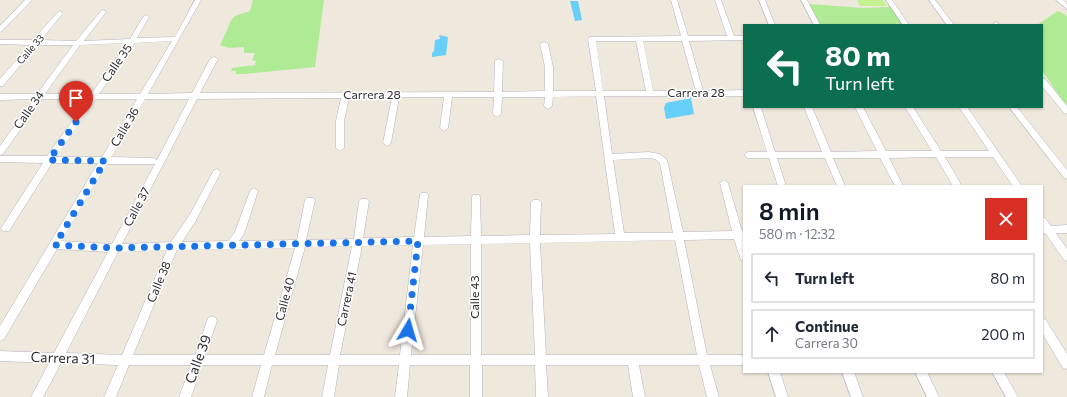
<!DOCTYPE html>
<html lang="en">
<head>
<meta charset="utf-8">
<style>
	:root { --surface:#fff; --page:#f2f2f3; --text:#1f2937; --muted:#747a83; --line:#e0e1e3; --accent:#111827 }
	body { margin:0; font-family:Commissioner,sans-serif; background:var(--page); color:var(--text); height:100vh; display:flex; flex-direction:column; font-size:15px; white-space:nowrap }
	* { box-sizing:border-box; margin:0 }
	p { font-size:13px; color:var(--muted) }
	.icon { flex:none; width:22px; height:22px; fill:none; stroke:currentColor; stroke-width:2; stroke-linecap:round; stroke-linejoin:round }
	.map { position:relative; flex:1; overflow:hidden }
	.details { position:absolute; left:743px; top:185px; width:300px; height:188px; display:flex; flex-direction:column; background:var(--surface); border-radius:0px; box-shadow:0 1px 3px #0004 }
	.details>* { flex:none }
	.top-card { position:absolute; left:743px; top:24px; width:300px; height:84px; border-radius:0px; box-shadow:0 1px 3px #0004; background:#0b6e4f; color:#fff; overflow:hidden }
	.pin { position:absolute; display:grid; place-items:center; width:34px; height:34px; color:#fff; margin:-41px -17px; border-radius:50% 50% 50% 0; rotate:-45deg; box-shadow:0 0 4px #0007 }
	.pin .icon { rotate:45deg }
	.me { position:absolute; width:44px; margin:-22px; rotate:7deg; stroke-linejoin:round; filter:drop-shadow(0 0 3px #0008) }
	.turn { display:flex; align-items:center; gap:14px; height:84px; padding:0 16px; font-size:18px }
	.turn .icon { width:52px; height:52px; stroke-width:2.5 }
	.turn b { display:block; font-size:28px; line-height:34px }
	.round { display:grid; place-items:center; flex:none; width:42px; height:42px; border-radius:0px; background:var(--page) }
	.summary { display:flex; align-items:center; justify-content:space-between; height:68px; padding:0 16px }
	h1 { font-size:24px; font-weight:600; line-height:30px; color:var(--accent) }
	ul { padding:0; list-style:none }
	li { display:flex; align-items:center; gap:12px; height:50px; margin:0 8px 6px; padding:0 8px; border:2px solid var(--line); border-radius:0px }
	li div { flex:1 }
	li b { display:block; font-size:15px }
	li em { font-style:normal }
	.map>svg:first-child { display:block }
	.green { fill:#afea95 }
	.pitch { fill:#c5f290 }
	.water { fill:#68cefa }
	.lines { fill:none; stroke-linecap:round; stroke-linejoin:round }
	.minor-casing { stroke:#b1b3c1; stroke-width:1 }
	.minor { fill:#fff; fill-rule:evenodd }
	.route { stroke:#1a73e8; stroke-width:7; stroke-dasharray:0 12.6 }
	.labels { text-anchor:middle; stroke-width:3; stroke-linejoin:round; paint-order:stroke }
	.far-street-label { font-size:10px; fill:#2c2c2c; stroke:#fff }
	.street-label { font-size:12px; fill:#2c2c2c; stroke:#fff }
	.near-street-label { font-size:14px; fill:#2c2c2c; stroke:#fff }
</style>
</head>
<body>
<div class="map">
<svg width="1067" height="397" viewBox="0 0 1067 397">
	<rect width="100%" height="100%" fill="#efe8dd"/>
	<g class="green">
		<path d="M253,0h71l-9,67 -71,7h-8v-3h-5l1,-3 23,-3 1,-4 -4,-1 3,-7h-11v-6l-15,1 -9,-3 12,-26 3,-3 15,-5z"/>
		<path d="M808,4l55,4 24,-1 5,-2 11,20 -6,-2 -3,2h-76z"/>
		<path d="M1058,11l9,5v92l-25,-38v-45h-5z"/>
	</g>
	<path class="pitch" d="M857,0h26l4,6h-27z"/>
	<g class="water">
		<path d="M570,1h8l4,19 -7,1z"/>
		<path d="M439,35l9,2 -2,18 -14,2v-4l2,-2 1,-11 5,-1z"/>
		<path d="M691,98l3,16 -28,5 -2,-11 2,-5z"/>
	</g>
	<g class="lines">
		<g class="minor-casing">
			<g id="minor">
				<path d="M25,0h7l-30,31 -2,1v-6z"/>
				<path d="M195,0h6l-53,94 44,-1 18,-34 4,-2 4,2 -18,34 294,-1 1,-31 4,-2 4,2 -1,31 43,-1v-24l-5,-23 4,-2 4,2 5,23v24h43l-8,-52 2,-2 91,-1 -10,-36h6l11,36h39l-12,-36h6l13,36h10v4l-55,1 14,50 41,-1v6h-140l8,58 37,-2 11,2 7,6 16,72 49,-1 -12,-48 4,-3 4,3 14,48h2v30l-3,-1 -7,-21 -50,1 23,115h37v10h-34l9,32h-12l-8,-32h-60l6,32h-12l-5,-32h-82l2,32h-12l-1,-32h-53v32h-12v-32h-60l-3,32h-12l4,-32h-60l-5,32h-12l6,-32h-56l-8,32h-12l9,-32h-59l-11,32h-12l12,-32h-62l-13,32h-12l14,-32 -57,-2 -18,34h-12l18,-34 -49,-2v-10l54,2 54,-101 -51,-3 -53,90 -4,2v-15l98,-163h-46l-43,68h-6l-2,-3 2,-3 40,-62 -43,-1v-6h47l41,-57h-46l-39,55 -3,1v-9l34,-47 -34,1v-6h37l36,-49h-36l-34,41h-3v-7l29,-34 -29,-1v-4h33l25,-28 2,-1 3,2 -22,27 35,1 25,-30 2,-1 3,2 -22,29 46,-2 13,-22 3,-2 3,2 -12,21 38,-1zM172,41l-32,53h-41l36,-51zM596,41h40l10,50h-43zM643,41h39l14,50h-43zM127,43l-36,51h-46l35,-49zM596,96l19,138 -75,1 1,-33 -2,-2h-6l-2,2 -1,33 -49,1 -1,-39 -1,-2h-6l-1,2 -1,39 -47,1 4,-42 -1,-2h-6l-1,2 -6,42 -51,1 6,-37 -2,-2h-6l-2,2 -5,38 -48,1 9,-40 -2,-2h-6l-2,2 -8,40 -58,1 5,-7 14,-43 -4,-3 -4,3 -15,41 -7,9 -46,1 13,-20 26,-50 -4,-3 -3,1 -25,46 -18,26 -49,2 75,-145 144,-1 -5,23v27l4,3 4,-3v-27l5,-23 43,-1 -9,46 4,3 4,-3 8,-46h45l-4,31 4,3 4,-3 4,-31h42l-1,17 4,3 4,-3 1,-17h43l-1,9 4,3 4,-3 1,-9zM96,99h41l-35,58h-46zM145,99h44l-32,61 -4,-2 -42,-1zM649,158l6,1 5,4 13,70h-49l-11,-73zM107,164h48l-43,80 -51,-3zM675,240l22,115h-151l-6,-112zM530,243l5,112h-54v-111zM471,244v111h-60l12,-110zM413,245l-13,110h-60l22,-109zM352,246l-22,109h-55l30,-108zM295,248l-31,107h-59l12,-34 -1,-3 -4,-2 -4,2 -1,3 -12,34h-62l44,-105zM167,250l-45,105 -56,-2 52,-101z"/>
				<path d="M759,0h6l10,25h-6z"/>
				<path d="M801,0h6l13,25h-6z"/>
				<path d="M886,0h6l17,25h-6z"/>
				<path d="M929,0h6l19,25h-7z"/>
				<path d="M1056,0h7l4,4v5z"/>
				<path d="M996,22l2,1 1,2h-6l1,-2z"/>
				<path d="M1042,79h3l22,27v8l-3,-1 -22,-27z"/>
				<path d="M753,107h8l14,45h47l-18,-45h8l19,45 46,-1 -22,-44h8l23,44h46l-27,-44h8l28,44h48l-30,-44h8l55,79h-9l-20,-29h-48l17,29h-9l-17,-29 -47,1 14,28h-8l-15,-28h-47l12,28h-8l-12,-28h-48l9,28h-8l-9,-28h-21l-4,-3 4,-3h19z"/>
				<path d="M1009,107h8l50,63v9l-3,-1z"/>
				<path d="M1042,217l3,1 6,8 16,-1v8h-11l11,16v12l-3,-1 -18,-26 -4,-1z"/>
				<path d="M1042,318l4,2 21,34v15l-4,-1 -21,-35z"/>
				<path d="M768,372h12l8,25h-12z"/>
				<path d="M842,372h12l9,25h-12z"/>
				<path d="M915,372h12l12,25h-12z"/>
				<path d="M992,372h12l14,25h-12z"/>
			</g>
		</g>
		<use href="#minor" class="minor"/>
	</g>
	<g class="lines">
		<path class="route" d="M76,122l-27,38 56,1 -50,84 60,3 303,-7 -10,89"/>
	</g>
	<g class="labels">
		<g class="far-street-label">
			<text transform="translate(30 49) rotate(-49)" y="4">Calle 33</text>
		</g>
		<g class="street-label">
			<text transform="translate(117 63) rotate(-55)" y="4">Calle 35</text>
			<text x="696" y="97">Carrera 28</text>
			<text x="372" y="99">Carrera 28</text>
			<text transform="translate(29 110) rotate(-55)" y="4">Calle 34</text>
			<text transform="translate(125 127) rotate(-59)" y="4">Calle 36</text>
			<text transform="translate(137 207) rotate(-62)" y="4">Calle 37</text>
			<text transform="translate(159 282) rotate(-67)" y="4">Calle 38</text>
			<text transform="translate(475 297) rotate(-90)" y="4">Calle 43</text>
			<text transform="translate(285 299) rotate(-75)" y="4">Calle 40</text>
			<text transform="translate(347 299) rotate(-78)" y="4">Carrera 41</text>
		</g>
		<g class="near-street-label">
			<text transform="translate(63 358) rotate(2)" y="5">Carrera 31</text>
			<text transform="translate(198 359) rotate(-70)" y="5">Calle 39</text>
		</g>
	</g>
</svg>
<div class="pin" style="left:76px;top:122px;background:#d93025"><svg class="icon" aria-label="arrive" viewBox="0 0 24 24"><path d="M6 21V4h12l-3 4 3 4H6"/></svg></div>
<svg class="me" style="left:408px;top:330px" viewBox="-20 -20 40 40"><path d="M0-17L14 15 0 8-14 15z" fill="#1a73e8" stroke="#fff" stroke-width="4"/></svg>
<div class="top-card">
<div class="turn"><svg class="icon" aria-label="left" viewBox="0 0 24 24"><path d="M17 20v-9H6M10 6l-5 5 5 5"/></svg><div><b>80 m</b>Turn left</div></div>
</div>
<section class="details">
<div class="summary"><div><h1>8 min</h1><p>580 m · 12:32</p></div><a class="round" style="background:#d93025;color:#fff"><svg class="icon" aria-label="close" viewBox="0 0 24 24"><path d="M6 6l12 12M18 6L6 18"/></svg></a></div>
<ul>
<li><svg class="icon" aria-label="left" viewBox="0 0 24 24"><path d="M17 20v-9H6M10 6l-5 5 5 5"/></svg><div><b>Turn left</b></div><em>80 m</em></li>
<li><svg class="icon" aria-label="ahead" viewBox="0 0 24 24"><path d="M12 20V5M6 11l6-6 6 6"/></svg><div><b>Continue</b><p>Carrera 30</p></div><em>200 m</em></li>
</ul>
</section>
</div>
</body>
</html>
